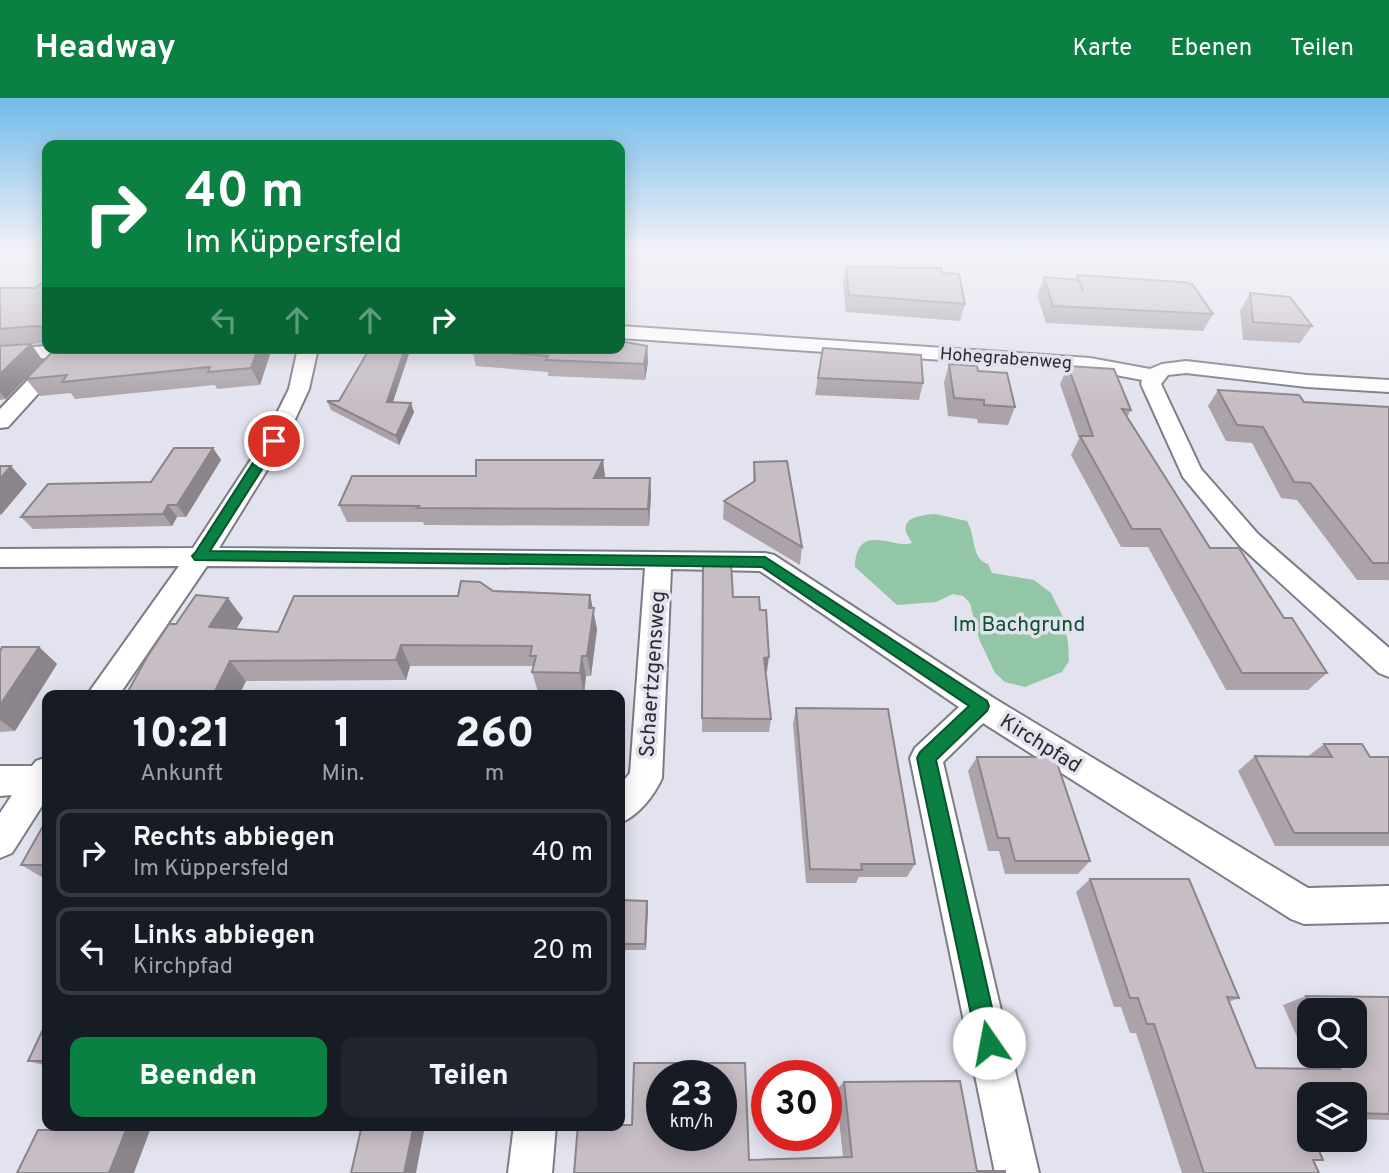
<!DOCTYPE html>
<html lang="de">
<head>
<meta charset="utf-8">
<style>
	:root { --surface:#171b24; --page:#20242c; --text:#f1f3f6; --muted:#9ea1a6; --line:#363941; --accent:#0b8043 }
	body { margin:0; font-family:Overpass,sans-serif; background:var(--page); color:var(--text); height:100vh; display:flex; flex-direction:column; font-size:26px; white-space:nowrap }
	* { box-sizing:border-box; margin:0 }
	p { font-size:23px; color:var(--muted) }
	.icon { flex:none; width:38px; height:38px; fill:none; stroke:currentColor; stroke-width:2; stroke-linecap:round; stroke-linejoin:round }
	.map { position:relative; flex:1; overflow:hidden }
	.panel { position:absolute; left:42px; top:592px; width:583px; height:441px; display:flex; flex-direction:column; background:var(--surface); border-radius:14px; box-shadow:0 4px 18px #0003 }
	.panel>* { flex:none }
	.top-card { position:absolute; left:42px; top:42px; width:583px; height:214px; border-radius:14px; box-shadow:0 4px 18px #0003; background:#0b8043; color:#fff; overflow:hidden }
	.fabs { position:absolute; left:1297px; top:900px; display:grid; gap:14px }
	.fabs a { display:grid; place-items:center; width:70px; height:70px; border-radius:14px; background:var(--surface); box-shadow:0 4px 18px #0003; font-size:35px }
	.speed { position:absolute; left:646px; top:962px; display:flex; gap:14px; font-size:35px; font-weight:700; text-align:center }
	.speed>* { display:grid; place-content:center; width:91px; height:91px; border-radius:50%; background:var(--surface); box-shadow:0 4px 18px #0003; line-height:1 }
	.speed small { font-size:18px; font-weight:400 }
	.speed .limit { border:10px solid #d22; background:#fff; color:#111 }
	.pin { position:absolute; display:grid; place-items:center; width:60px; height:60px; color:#fff; margin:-30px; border:4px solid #fff; border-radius:50%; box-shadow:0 2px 7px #0007 }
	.me { position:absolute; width:77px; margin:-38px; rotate:348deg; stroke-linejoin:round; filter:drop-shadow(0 0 5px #0008) }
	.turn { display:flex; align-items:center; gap:24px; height:147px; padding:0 28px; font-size:32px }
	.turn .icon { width:91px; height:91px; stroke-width:2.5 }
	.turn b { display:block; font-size:49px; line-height:60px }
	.lanes { display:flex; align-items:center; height:66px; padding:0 28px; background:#0003; justify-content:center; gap:35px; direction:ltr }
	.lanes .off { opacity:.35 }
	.eta { display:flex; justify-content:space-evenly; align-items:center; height:119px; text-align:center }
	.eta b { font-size:42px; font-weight:800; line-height:49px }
	.primary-button { display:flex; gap:14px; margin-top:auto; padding:14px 28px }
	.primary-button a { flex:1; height:80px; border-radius:14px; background:var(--accent); color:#fff; font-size:28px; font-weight:800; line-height:80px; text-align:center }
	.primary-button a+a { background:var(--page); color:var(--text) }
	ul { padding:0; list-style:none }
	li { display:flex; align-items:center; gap:21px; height:88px; margin:0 14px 10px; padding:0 14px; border:4px solid var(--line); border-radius:14px }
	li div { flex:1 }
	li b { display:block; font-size:26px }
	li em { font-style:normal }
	header { display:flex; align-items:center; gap:42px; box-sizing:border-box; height:98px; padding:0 35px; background:var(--accent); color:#fff }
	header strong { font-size:33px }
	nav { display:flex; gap:38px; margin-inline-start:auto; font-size:24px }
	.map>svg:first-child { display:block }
	.green { fill:#92c6a6 }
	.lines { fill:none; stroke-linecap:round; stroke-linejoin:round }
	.street-casing { stroke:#7c7c86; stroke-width:4 }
	.street { fill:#fff; fill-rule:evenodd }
	.wall { fill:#aba3a9; fill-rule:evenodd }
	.shaded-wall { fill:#8b848a }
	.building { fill:#c7bdc5; stroke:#8b848a; stroke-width:2; fill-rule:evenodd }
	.route { fill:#0b8043; stroke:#07532c; stroke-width:2 }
	.labels { text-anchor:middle; stroke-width:7; stroke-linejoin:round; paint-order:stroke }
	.far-street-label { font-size:18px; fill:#2c2c30; stroke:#e3e3ef }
	.park-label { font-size:21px; fill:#0f5232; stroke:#e3e3ef }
	.street-label { font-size:21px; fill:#2c2c30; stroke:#e3e3ef }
</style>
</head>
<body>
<header>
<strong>Headway</strong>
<nav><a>Karte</a><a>Ebenen</a><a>Teilen</a></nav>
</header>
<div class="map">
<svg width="1389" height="1075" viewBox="0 0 1389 1075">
	<rect width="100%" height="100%" fill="#e3e3ef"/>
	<path class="green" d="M935,416l32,7c9,15 4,38 21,43l4,9 42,7 17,13 12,24 5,25 1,19 -7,11 -37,15 -20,-5 -10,-9 -16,-34 -9,-36 -7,-7 -10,-2 -17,8 -39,3 -42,-38c1,-47 40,-17 57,-24 -2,-4 -5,-7 -6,-11 -4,-16 19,-17 29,-18z"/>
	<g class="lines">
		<g class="street-casing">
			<g id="street">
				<path d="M620,228l470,32 60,11 12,-5 24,-3 121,14 82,5v12l-82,-5 -121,-14 -18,2 -7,9 40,85 57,65 131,114v29l-10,-4 -139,-127 -57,-69 -42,-93 1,-4 -52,-10 -470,-32z"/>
				<path d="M47,248l73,2 -10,6 -43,3 -1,6 -58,64 -8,1v-19l49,-51 -49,3v-12z"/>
				<path d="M298,250h20l-9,41 -24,52 -66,107 546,5 9,2 218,142 316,191 81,-2v36l-85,2 -13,-5 -308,-196 -40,39 96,411h-44l-85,-415 5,-10 44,-41 -199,-136 -89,-2 -9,209c-8,18 -24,38 -42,45v-38l10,-12 15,-205 -438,-2 -88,129h-32l92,-129 -179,1v-18l193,-1 70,-107 26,-52z"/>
				<path d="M47,659v41l-35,55 -12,5v-45l12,-18 -12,1v-30h32l4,-5z"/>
				<path d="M514,1027h42l-4,48h-44z"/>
			</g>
		</g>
		<use href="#street" class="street"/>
	</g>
	<g class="wall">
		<path d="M846,169l96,6 23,31 -5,17 -114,-9 -3,-28z"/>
		<path d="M1077,177l136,39 -10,17 -157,-8 -9,-28 7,-18 31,2z"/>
		<path d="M47,181v64l-16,1 12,17 -37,38 -6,1v-112h35z"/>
		<path d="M1250,195l62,33 -12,17 -57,-3 -3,-29z"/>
		<path d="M647,248l1,16 -3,18 -97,-4v-4l-72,-6 -4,-16z"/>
		<path d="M272,250l-12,37 -43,4 -2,-4 -140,14 -4,-6 -31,3 -14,-17z"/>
		<path d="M823,250l100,35 -4,17 -104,-5z"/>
		<path d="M949,266l29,7 37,36 -7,18 -30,-2 -1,-4 -29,-3 -4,-34z"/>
		<path d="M1068,268l63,44 -4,7 83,131 74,70 43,55 -19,17h-82l-78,-143h-27l-50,-92 8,-16 -19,-55z"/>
		<path d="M1218,292l86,12 85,5v174l-1,-1h-31l-60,-80 -16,-2 -29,-55 -26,-2 -18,-35z"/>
		<path d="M327,303l66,1 21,10 -15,33 -68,-35z"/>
		<path d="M213,350l8,12 -35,57h-9l-5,9 -139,3 -12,-12 130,-35z"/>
		<path d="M603,362l2,18h45l1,17 -2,31 -225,-1 -1,-3h-76l-8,-17 137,-29z"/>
		<path d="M754,364l48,85 -2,18 -77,-46 1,-18 29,-19z"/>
		<path d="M703,465l30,34 34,74 -1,1 5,47 -2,13h-67z"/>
		<path d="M493,493l97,4 7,34 -6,47h-5l-2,17 -46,-1 -6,-20 1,-6h-123l-4,14 -160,1 -7,14h-113l50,-71 67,-6 -7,11 42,3 180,-36z"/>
		<path d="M39,549l18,17 -42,67 -15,1v-81z"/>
		<path d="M796,610l119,156 -8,13h-48l-3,6h-50l-13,-159z"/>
		<path d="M1324,646l46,13h19v89h-114l-37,-75 17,-15 52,1z"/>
		<path d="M977,659l113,104 -12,13h-73l-6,-23h-11l-20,-80z"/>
		<path d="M47,721v61l-26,-15z"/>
		<path d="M1090,781l149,119 -10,4 27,66 55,1 -28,-64 23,-9 83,1v123l-35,-1v-25h-45v25h-3l17,41 -9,1 5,12h-137l-46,-140h-6l-9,-26h-7l-38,-115zM1309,912h45v45h-45z"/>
		<path d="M620,802l28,7 -2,43h-26z"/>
		<path d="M47,923v45l-19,-5z"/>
		<path d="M844,984l133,89 -228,-11 94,-3 -7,-67z"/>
		<path d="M362,1027h110l-47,1z"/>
	</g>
	<g class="shaded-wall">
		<path d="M31,246l12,17 -37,38 -6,-7v-18z"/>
		<path d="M647,248l1,16 -3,18 -1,-16z"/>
		<path d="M258,250h14l-12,37 -9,-17z"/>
		<path d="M405,250h6l-21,63 -3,-9z"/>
		<path d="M411,305l3,9 -15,33 -3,-9z"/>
		<path d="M213,350l8,12 -35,57 -9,-12z"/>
		<path d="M603,362l2,17 -9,18 -2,-17z"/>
		<path d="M11,368l16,18 -26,31 -1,-1v-35z"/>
		<path d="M650,380l1,17 -2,31 -1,-17z"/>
		<path d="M168,407l9,12 -5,9 -9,-12z"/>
		<path d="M590,497l7,34 -6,47 -4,-20 2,-48z"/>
		<path d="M228,500l15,20 -18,30 -16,-21z"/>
		<path d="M401,547l9,21 -4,14 -10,-20z"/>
		<path d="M39,549l18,17 -42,67 -15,-11v-15z"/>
		<path d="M582,558l4,20 -2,17 -4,-20z"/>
		<path d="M769,559l-2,14 -5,1 2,-14z"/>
		<path d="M230,563l16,20 -7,14h-26z"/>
		<path d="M647,803l1,6 -2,43 -1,-6z"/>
		<path d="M128,1027h24l-18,48h-25z"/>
		<path d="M414,1027l11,1 -9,47h-12z"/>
	</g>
	<g class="building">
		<path d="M846,169l95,1 1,5 17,1 6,30 -116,-9z"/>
		<path d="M1077,177l104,7 11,2 21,30 -160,-8 -9,-29 35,3 4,11z"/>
		<path d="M47,181v48l-12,-1 -35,3v-41h35z"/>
		<path d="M1250,195l40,4 22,29 -59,-4z"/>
		<path d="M620,243l27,5 -3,18 -98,-4 2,-4 -76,-6 2,-2h146z"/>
		<path d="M31,246l-31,30v-28z"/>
		<path d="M56,250h202l-7,20 -43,4 2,-5 -148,15 5,-7 -41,4z"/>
		<path d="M370,250h35l-18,54 24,1 -15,33 -69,-35h12z"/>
		<path d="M823,250l98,7 2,28 -105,-5z"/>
		<path d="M949,266l28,2 1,5 29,2 8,34 -31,-2v-5l-30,-2z"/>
		<path d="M1068,268l46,3 17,41 -9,-1 88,139h29l45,70h8l35,55h-85l-82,-144h-28l-52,-93h13z"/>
		<path d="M1218,292l81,5 5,7 85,5v156h-16l-63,-80 -16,-1 -31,-55 -26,-2z"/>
		<path d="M174,350h39l-36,57h-9l-5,9 -142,3 27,-33 103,-2z"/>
		<path d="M476,362h127l-9,18h56l-2,31 -231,-1 2,-2 -80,-1 13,-29h124z"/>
		<path d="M787,363l15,86 -78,-46 31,-20 -1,-19z"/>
		<path d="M0,368h11l-11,13z"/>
		<path d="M703,465h28l2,34h26l1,13h6l3,47 -5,1 7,61 -69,-1z"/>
		<path d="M461,483l19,1 13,9 97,4 -1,13h5l-7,48h-5l-2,17 -48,-1 4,-16h-6l2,-10 -131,-1 -5,15 -166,1 -17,34h-87l21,-38 22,-33h7l20,-29 32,3 -19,29 69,5 16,-36h164z"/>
		<path d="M2,549h37l-39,58v-54z"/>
		<path d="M796,610l92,1 27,155h-54l1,6 -52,-1z"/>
		<path d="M1324,646h38l8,13h19v76h-95l-39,-77 77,1z"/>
		<path d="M977,659h78l35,104h-75l-6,-23h-11z"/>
		<path d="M47,721v46h-26z"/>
		<path d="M1090,781h99l50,119 -12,-1 29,71 84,1 -6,-14h20v-45h-41l-7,-14 83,1v117l-35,-1v-19h-45v19h-6l6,14v12h5l9,21h-10l6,13h-115l-50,-149h-7l-9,-26h-8z"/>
		<path d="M620,802l27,1 -2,43h-25z"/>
		<path d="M47,923v40h-19z"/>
		<path d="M634,965h111l4,97 103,-3 -8,-75 116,-1 17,90h28v2h-431l4,-48h54zM662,978h59v60h-59z"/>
		<path d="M82,1027h46l-19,48h-92l21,-43h41z"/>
		<path d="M362,1027h52l-10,48h-53z"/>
	</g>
	<linearGradient id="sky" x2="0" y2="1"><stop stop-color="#71bae9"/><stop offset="0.5" stop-color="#f2f2f8"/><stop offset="1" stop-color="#f2f2f8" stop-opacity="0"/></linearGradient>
	<rect width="1389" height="303" fill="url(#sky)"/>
	<path class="route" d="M274,339l6,4 -70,110 555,6 222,144 2,5 -2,5 -51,49 64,283 -3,8 -8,4 -9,-4 -3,-8 -60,-285 3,-6 49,-46 -207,-139 -567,-7 -3,-4 3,-3 74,-115z"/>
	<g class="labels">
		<g class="far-street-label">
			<text transform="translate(1006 260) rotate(4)" y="6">Hohegrabenweg</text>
		</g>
		<g class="park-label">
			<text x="1019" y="533">Im Bachgrund</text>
		</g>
		<g class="street-label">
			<text transform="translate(652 576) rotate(-86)" y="7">Schaertzgensweg</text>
			<text transform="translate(1041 645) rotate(32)" y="7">Kirchpfad</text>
		</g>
	</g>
</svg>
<div class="fabs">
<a><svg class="icon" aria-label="search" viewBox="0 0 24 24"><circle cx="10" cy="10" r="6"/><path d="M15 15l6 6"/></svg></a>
<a><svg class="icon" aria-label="layers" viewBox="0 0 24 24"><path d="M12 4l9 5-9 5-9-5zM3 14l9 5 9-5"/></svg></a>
</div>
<div class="speed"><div>23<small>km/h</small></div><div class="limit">30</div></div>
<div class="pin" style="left:274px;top:343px;background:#d93025"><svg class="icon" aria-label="arrive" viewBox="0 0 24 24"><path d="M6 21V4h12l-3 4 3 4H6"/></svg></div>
<svg class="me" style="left:989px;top:945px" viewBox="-20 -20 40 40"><circle r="19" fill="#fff"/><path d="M0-13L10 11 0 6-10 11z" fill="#0b8043"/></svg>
<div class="top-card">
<div class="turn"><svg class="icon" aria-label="right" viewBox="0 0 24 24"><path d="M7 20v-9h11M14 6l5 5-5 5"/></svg><div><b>40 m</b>Im Küppersfeld</div></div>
<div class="lanes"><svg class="icon off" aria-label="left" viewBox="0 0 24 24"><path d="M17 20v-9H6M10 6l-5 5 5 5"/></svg><svg class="icon off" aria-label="ahead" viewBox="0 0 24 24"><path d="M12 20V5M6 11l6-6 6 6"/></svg><svg class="icon off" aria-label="ahead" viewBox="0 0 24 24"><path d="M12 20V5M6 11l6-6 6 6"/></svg><svg class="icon" aria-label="right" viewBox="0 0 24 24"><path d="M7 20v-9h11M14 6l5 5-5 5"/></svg></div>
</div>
<section class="panel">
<div class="eta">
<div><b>10:21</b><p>Ankunft</p></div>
<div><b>1</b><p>Min.</p></div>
<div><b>260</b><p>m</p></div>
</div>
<ul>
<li><svg class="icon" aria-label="right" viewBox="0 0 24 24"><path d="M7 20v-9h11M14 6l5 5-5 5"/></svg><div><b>Rechts abbiegen</b><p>Im Küppersfeld</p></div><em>40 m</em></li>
<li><svg class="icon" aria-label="left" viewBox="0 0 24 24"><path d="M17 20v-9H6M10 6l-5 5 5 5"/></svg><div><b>Links abbiegen</b><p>Kirchpfad</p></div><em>20 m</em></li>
</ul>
<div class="primary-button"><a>Beenden</a><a>Teilen</a></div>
</section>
</div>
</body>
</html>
